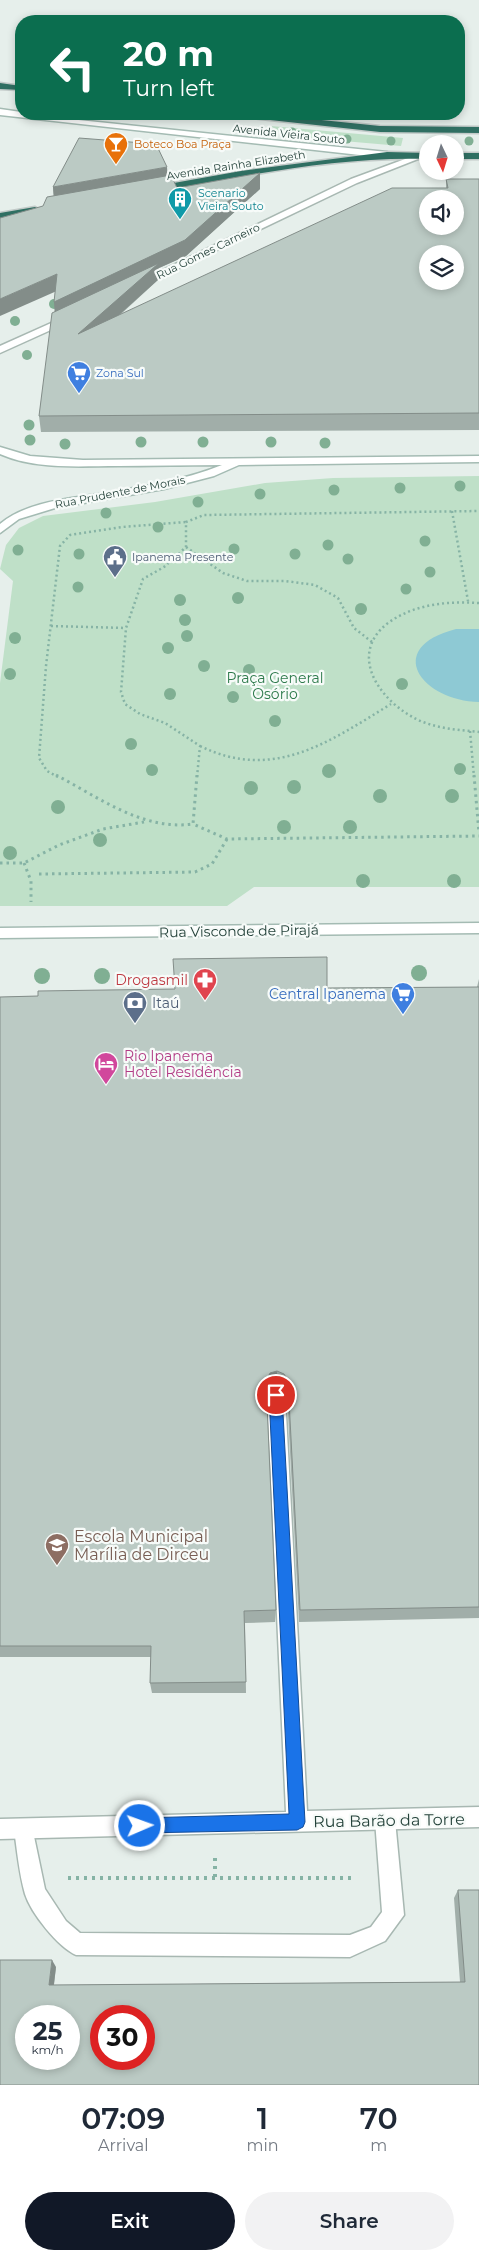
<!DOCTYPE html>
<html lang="en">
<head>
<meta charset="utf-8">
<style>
	:root { --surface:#fff; --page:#f2f2f3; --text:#1f2937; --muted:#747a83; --accent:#111827 }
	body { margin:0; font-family:Montserrat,sans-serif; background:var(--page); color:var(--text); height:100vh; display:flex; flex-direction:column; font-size:19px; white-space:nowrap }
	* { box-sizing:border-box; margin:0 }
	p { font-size:16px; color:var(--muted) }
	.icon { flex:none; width:28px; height:28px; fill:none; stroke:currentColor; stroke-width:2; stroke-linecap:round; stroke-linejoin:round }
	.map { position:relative; height:2085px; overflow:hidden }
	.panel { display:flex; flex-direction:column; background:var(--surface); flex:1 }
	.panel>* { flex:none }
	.hud { position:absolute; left:15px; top:15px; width:450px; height:105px; border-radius:20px; box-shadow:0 2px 8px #0003; background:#0b6e4f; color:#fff; overflow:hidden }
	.needle { width:32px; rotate:176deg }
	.controls { position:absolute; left:419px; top:135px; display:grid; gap:10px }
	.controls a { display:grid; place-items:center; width:45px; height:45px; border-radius:50%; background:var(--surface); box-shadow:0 2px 8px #0003; font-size:25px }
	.speed { position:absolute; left:15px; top:2005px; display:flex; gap:10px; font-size:25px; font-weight:700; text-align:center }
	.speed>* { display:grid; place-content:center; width:65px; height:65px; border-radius:50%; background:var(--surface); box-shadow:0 2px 8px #0003; line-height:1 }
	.speed small { font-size:12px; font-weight:400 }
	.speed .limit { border:8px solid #d22; background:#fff; color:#111 }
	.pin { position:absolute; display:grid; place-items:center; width:42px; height:42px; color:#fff; margin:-21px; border:2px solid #fff; border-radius:50%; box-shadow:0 1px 5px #0007 }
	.me { position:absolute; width:55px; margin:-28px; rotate:88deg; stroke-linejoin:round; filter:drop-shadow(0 0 4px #0008) }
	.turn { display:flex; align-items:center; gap:18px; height:105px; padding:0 25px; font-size:22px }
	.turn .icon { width:65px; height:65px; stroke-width:2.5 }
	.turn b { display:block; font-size:35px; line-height:42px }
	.eta { display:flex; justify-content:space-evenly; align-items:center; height:85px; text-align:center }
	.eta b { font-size:30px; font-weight:600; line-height:35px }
	.cta { display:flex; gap:10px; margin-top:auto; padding:10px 25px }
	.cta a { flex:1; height:58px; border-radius:30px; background:var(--accent); color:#fff; font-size:20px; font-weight:600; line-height:58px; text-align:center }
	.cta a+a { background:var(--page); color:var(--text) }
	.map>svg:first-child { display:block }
	.green { fill:#bfe0c8 }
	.water { fill:#8ec9d4 }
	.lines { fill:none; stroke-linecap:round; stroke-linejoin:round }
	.lane-casing { stroke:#a8b8b2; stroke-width:3 }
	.street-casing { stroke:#a8b8b2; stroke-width:3 }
	.secondary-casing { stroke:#a4bbb3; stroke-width:3 }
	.highway-casing { stroke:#c2cac8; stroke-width:3 }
	.path-far2 { stroke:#86b3a5; stroke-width:2.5; stroke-dasharray:2 3; stroke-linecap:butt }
	.path-far1 { stroke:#86b3a5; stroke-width:3; stroke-dasharray:2.5 4; stroke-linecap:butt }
	.path { stroke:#86b3a5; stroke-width:4; stroke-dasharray:3 5; stroke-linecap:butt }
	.lane { fill:#fff; fill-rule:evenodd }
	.street { fill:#fff; fill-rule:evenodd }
	.secondary { fill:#fff; fill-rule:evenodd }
	.highway { fill:#2f6f62; fill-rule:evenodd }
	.tree { fill:#80af93 }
	.wall { fill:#a1aea9 }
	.shaded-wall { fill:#838d89 }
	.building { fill:#bbcac4; stroke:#838d89; fill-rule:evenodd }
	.route { fill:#1a73e8; stroke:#114b97 }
	.labels { text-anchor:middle; stroke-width:4.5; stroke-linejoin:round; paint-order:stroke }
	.far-street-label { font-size:11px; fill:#24423a; stroke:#f7fbf9 }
	.far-food-label { font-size:11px; fill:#c56008; stroke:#f7fbf9; text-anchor:start }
	.far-culture-label { font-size:11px; fill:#0d838f; stroke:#f7fbf9; text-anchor:start }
	.far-shop-label { font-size:11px; fill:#366cbe; stroke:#f7fbf9; text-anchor:start }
	.far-service-label { font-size:11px; fill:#4e5e75; stroke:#f7fbf9; text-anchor:start }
	.park-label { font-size:14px; fill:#2d7a4b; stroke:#f7fbf9 }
	.street-label { font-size:14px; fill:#24423a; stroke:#f7fbf9 }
	.health-label { font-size:14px; fill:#be3a42; stroke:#f7fbf9; text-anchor:end }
	.shop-label { font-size:14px; fill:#366cbe; stroke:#f7fbf9; text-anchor:end }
	.service-label { font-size:14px; fill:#4e5e75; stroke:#f7fbf9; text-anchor:start }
	.hotel-label { font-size:14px; fill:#b23c85; stroke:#f7fbf9; text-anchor:start }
	.near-education-label { font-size:16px; fill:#785e54; stroke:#f7fbf9; text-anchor:start }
	.near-street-label { font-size:16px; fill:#24423a; stroke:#f7fbf9 }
</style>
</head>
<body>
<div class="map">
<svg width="479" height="2085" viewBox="0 0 479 2085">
	<rect width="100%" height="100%" fill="#e6efeb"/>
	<g class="green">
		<path d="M271,126l132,12 -2,8 -116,-10z"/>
		<path d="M479,476v411h-225l-27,19h-227v-223l13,-102 -13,-12 6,-24 13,-17 24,-12 112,-14 110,-19 68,-5z"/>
	</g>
	<path class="water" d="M456,629h23v73c-57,-1 -97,-54 -23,-73z"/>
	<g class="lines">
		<g class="lane-casing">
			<path id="lane" d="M385,1810l7,3 3,7 9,95 -19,26 -35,16 -274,-2c-18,-8 -45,-42 -51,-61 -6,-21 -8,-44 -11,-65l3,-7 7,-3 7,3 14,67 21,32 14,12 270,2 21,-8 11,-15 -7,-92 3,-7z"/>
		</g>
		<g class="street-casing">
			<g id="street">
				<path d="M416,155l7,2 -66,26 -213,102 -8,-2 215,-104z"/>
				<path d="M69,315l5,3 -1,2 -73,33v-7z"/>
				<path d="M276,1387l6,2 3,6 22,416 172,-4v20l-479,12v-20l286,-7 -19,-417 3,-6z"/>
			</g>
		</g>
		<g class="secondary-casing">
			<g id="secondary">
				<path d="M0,109l21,3v2l366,38 4,3 -4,3 -387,-43z"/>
				<path d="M0,447l30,9 53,4 396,-4v6l-240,3 -25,11 -50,13 -109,19 -36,11 -19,14v-9c26,-22 66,-25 98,-30 42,-7 85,-13 124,-29 -34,0 -69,1 -104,1 -38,0 -82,4 -118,-12z"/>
				<path d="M479,923v10l-479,5v-10z"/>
			</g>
		</g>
		<g class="highway-casing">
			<g id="highway">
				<path d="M0,83l21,3v4l-21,-1z"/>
				<path d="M238,114h25l117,12 99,1v6l-99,-1 -138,-15z"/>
				<path d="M387,152l41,1v6c-90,-3 -183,17 -271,33l-5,-3 5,-3 84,-15z"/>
				<rect x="455" y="153" width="24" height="6"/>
				<path d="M35,207l5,3 -2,2 -38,7v-6z"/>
			</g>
		</g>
		<g class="path-far2">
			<path d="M452,511l16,90"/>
			<path d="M186,547l37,26 24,8h38l30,4 23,13 16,30 18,14"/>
			<path d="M479,603c-31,-2 -65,1 -91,20 -44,34 -3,84 35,99 18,7 37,8 56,10"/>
			<path d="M51,626l75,2"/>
			<path d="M470,731l4,46"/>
			<path d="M200,746c73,36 129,-4 191,-42"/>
			<path d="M58,777l-11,-6 -8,-13 7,-92 14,-120 10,-11 52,-8 64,-5"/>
			<path d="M197,777l3,-31 -35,-23 -25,-9 -15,-10 -4,-12 5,-64 17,-49 21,-12 22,-20v-25l18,-7 275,-4"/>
		</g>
		<g class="path-far1">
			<path d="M56,775c42,22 87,56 137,49"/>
			<path d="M197,775l-4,49 34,15 252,-3"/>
			<path d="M474,775l5,58"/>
			<path d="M0,863h24l35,-18 44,-16 41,-7"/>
			<path d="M24,863l7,18v21"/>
			<path d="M39,874l156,-2 17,-8 15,-25"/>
		</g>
		<g class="path">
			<path d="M215,1858v20"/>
			<path d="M68,1878h286"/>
		</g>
		<use href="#lane" class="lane"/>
		<use href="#street" class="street"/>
		<use href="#secondary" class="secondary"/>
		<use href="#highway" class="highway"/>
	</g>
	<g class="tree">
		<circle cx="292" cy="132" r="4.5"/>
		<circle cx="347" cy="139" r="4.5"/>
		<circle cx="391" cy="141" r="4.5"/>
		<circle cx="469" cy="141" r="4.5"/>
		<circle cx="54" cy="304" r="5"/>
		<circle cx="15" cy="321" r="5"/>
		<circle cx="27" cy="355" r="5"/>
		<circle cx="29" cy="425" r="5.5"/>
		<circle cx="30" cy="440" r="5.5"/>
		<circle cx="141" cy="442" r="5.5"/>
		<circle cx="203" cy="442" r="5.5"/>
		<circle cx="271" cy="442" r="5.5"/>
		<circle cx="325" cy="443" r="5.5"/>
		<circle cx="65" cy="444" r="5.5"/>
		<circle cx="460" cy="486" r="5.5"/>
		<circle cx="400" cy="488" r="5.5"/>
		<circle cx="334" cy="490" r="5.5"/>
		<circle cx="260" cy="494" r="5.5"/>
		<circle cx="198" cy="502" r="5.5"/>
		<circle cx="106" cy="513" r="5.5"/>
		<circle cx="158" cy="527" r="5.5"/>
		<circle cx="425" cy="541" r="5.5"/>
		<circle cx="328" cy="545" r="5.5"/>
		<circle cx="234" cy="549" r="5.5"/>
		<circle cx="18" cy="550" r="5.5"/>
		<circle cx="79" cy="554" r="5.5"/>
		<circle cx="295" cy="554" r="5.5"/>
		<circle cx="348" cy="559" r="5.5"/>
		<circle cx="430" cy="572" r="5.5"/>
		<circle cx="78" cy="587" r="5.5"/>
		<circle cx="406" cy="589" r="5.5"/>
		<circle cx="238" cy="598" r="6"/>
		<circle cx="180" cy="600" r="6"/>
		<circle cx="361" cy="609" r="6"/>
		<circle cx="185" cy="620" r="6"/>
		<circle cx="187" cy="636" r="6"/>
		<circle cx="15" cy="638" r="6"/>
		<circle cx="168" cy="648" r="6"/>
		<circle cx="204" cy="666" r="6"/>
		<circle cx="249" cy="670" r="6"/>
		<circle cx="10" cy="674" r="6"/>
		<circle cx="402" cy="684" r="6"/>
		<circle cx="170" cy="694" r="6"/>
		<circle cx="233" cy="697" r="6"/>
		<circle cx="275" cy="721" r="6"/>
		<circle cx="131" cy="744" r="6"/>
		<circle cx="460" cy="769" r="6"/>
		<circle cx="152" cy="770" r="6"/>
		<circle cx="329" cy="771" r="7"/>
		<circle cx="294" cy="787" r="7"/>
		<circle cx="251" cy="788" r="7"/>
		<circle cx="380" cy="796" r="7"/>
		<circle cx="452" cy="796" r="7"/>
		<circle cx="58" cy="807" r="7"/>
		<circle cx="284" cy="827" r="7"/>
		<circle cx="350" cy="827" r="7"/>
		<circle cx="100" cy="840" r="7"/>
		<circle cx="10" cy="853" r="7"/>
		<circle cx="363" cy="881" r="7"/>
		<circle cx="454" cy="881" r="7"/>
		<circle cx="419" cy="973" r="8"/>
		<circle cx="42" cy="976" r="8"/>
		<circle cx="102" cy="976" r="8"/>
	</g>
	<g class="wall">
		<path d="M167,176l10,12 83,1 -74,67 -27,12v11l-39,36 326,-127v-9h33v251l-438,2 -2,-16 16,-104v-21l-12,-85 11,-10 -1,-9z"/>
		<path d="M479,979v639l-180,4 -12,-227 -3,-7 -7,-3 -8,2 -3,6 10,217 -1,12 -30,1 1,70h-94l-2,-10 1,-26h-151v-660l327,-9 150,-1z"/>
		<path d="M458,1890l21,195h-479l56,-118 -2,18 406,-3 -6,-84z"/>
	</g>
	<g class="shaded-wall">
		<path d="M167,167l1,15 -114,20 -1,-15z"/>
		<path d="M260,173v16l-74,67 -27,12v11l-79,71 -2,-16 -23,-16 -1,-16z"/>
		<path d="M57,274l2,16 -59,26v-17z"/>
		<path d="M277,1371v14l-8,2 -4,8 1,-14 4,-8z"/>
		<path d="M52,1960l4,7 -3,24 -4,-6z"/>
	</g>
	<g class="building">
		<path d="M79,138l77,6 11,23 -114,20z"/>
		<path d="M260,173l-75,67 -131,62 3,-28 -57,25v-81l43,-12 4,-9 124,-22 6,13z"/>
		<path d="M446,179h33v234l-440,3 13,-103 107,-50 -81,71 314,-146h56zM428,199h27v27h-27zM428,254h27v27h-27z"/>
		<path d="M327,957v31l152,-1v620l-179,3 -12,-229 -4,-7 -7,-3 -7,2 -4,8 10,229 -32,1 2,71 -96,1 1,-37h-151v-649l38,-1v-5l137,-2 -2,-30z"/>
		<path d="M458,1890h21v195h-479v-125h52l-3,25 416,-3zM26,2016h43v43h-43zM101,2016h43v43h-43z"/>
	</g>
	<path class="route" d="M276,1389l4,1 2,5 23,427 -2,5 -6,3 -157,3 -6,-2 -2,-5 2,-6 6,-2 149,-4 -20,-419 2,-5z"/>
	<defs>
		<g id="bar-pin" transform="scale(1.25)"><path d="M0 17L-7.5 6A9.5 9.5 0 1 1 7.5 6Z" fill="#e8710a" stroke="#f7fbf9"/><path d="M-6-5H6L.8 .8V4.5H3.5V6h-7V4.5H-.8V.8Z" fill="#fff"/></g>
		<g id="building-pin" transform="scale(1.25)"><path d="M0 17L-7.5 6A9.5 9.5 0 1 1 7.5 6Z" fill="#0f9aa8" stroke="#f7fbf9"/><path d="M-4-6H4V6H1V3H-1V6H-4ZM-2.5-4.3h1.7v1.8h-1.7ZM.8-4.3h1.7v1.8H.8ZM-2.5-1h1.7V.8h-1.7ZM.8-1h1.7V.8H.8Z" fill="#fff"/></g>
		<g id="supermarket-pin" transform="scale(1.25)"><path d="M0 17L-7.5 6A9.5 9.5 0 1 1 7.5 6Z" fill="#3f7fe0" stroke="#f7fbf9"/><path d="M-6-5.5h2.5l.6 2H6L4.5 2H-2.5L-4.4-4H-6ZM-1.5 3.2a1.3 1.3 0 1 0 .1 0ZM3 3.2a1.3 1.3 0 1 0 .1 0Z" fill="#fff"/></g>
		<g id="civic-pin" transform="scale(1.25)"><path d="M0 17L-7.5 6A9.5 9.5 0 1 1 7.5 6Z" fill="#5c6f8a" stroke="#f7fbf9"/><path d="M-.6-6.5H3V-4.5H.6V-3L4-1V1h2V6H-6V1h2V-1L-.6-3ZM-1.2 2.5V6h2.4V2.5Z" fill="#fff"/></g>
		<g id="pharmacy-pin" transform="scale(1.25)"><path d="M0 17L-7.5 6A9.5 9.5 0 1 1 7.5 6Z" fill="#e0444e" stroke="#f7fbf9"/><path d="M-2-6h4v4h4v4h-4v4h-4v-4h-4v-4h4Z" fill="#fff"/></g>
		<g id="bank-pin" transform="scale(1.25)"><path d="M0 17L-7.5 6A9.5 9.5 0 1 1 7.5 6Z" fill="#5c6f8a" stroke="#f7fbf9"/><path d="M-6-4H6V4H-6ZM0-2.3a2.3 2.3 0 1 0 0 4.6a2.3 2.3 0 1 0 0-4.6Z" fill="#fff"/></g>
		<g id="hotel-pin" transform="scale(1.25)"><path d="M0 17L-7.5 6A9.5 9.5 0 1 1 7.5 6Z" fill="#d1479c" stroke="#f7fbf9"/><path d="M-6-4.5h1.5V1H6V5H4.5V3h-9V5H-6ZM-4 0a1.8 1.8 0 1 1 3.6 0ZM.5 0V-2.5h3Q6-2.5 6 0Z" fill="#fff"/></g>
		<g id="school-pin" transform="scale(1.25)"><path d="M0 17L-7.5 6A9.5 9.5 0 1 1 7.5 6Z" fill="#8d6e63" stroke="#f7fbf9"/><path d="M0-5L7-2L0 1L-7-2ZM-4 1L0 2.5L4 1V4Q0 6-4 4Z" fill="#fff"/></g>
	</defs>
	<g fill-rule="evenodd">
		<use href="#bar-pin" x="116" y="144"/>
		<use href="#building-pin" x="180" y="199"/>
		<use href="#supermarket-pin" x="79" y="373"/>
		<use href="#civic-pin" x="115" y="557"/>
		<use href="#pharmacy-pin" x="205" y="980"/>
		<use href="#supermarket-pin" x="403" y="994"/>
		<use href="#bank-pin" x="135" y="1003"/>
		<use href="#hotel-pin" x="106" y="1064"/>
		<use href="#school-pin" x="57" y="1545"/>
	</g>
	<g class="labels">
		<g class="far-street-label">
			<text transform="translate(289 134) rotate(6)" y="4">Avenida Vieira Souto</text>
			<text transform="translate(236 165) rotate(-9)" y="4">Avenida Rainha Elizabeth</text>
			<text transform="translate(208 251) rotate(-26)" y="4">Rua Gomes Carneiro</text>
			<text transform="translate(120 492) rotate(-11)" y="4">Rua Prudente de Morais</text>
		</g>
		<g class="far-food-label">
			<text x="134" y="148">Boteco Boa Praça</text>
		</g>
		<g class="far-culture-label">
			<text x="198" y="197">Scenario<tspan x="198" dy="13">Vieira Souto</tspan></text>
		</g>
		<g class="far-shop-label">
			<text x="96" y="377">Zona Sul</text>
		</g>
		<g class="far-service-label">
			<text x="132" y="561">Ipanema Presente</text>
		</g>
		<g class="park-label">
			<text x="275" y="683">Praça General<tspan x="275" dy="16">Osório</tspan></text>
		</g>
		<g class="street-label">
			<text transform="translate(239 931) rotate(-1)" y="5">Rua Visconde de Pirajá</text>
		</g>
		<g class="health-label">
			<text x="188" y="985">Drogasmil</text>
		</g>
		<g class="shop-label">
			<text x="386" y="999">Central Ipanema</text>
		</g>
		<g class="service-label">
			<text x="152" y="1008">Itaú</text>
		</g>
		<g class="hotel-label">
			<text x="124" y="1061">Rio Ipanema<tspan x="124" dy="16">Hotel Residência</tspan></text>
		</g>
		<g class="near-education-label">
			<text x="74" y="1542">Escola Municipal<tspan x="74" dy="18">Marília de Dirceu</tspan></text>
		</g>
		<g class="near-street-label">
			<text transform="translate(389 1820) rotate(-1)" y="6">Rua Barão da Torre</text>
		</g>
	</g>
</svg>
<div class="controls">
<a><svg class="needle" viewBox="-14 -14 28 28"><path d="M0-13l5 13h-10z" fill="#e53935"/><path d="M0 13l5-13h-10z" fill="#747a83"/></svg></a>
<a><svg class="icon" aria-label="sound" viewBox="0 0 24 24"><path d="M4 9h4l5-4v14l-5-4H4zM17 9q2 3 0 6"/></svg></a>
<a><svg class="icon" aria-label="layers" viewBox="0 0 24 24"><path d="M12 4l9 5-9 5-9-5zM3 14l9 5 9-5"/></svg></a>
</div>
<div class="speed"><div>25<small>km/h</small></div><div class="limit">30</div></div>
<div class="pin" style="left:276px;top:1395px;background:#d93025"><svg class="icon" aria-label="arrive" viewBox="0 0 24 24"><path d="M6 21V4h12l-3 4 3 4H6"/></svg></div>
<svg class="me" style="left:140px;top:1826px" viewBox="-20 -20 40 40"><circle r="17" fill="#1a73e8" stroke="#fff" stroke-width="3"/><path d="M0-11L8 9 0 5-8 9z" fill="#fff"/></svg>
<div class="hud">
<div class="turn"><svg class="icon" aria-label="left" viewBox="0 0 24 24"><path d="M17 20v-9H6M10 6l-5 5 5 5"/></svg><div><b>20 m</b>Turn left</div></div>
</div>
</div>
<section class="panel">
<div class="eta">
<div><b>07:09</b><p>Arrival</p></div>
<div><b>1</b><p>min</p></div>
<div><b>70</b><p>m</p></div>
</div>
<div class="cta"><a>Exit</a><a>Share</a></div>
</section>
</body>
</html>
